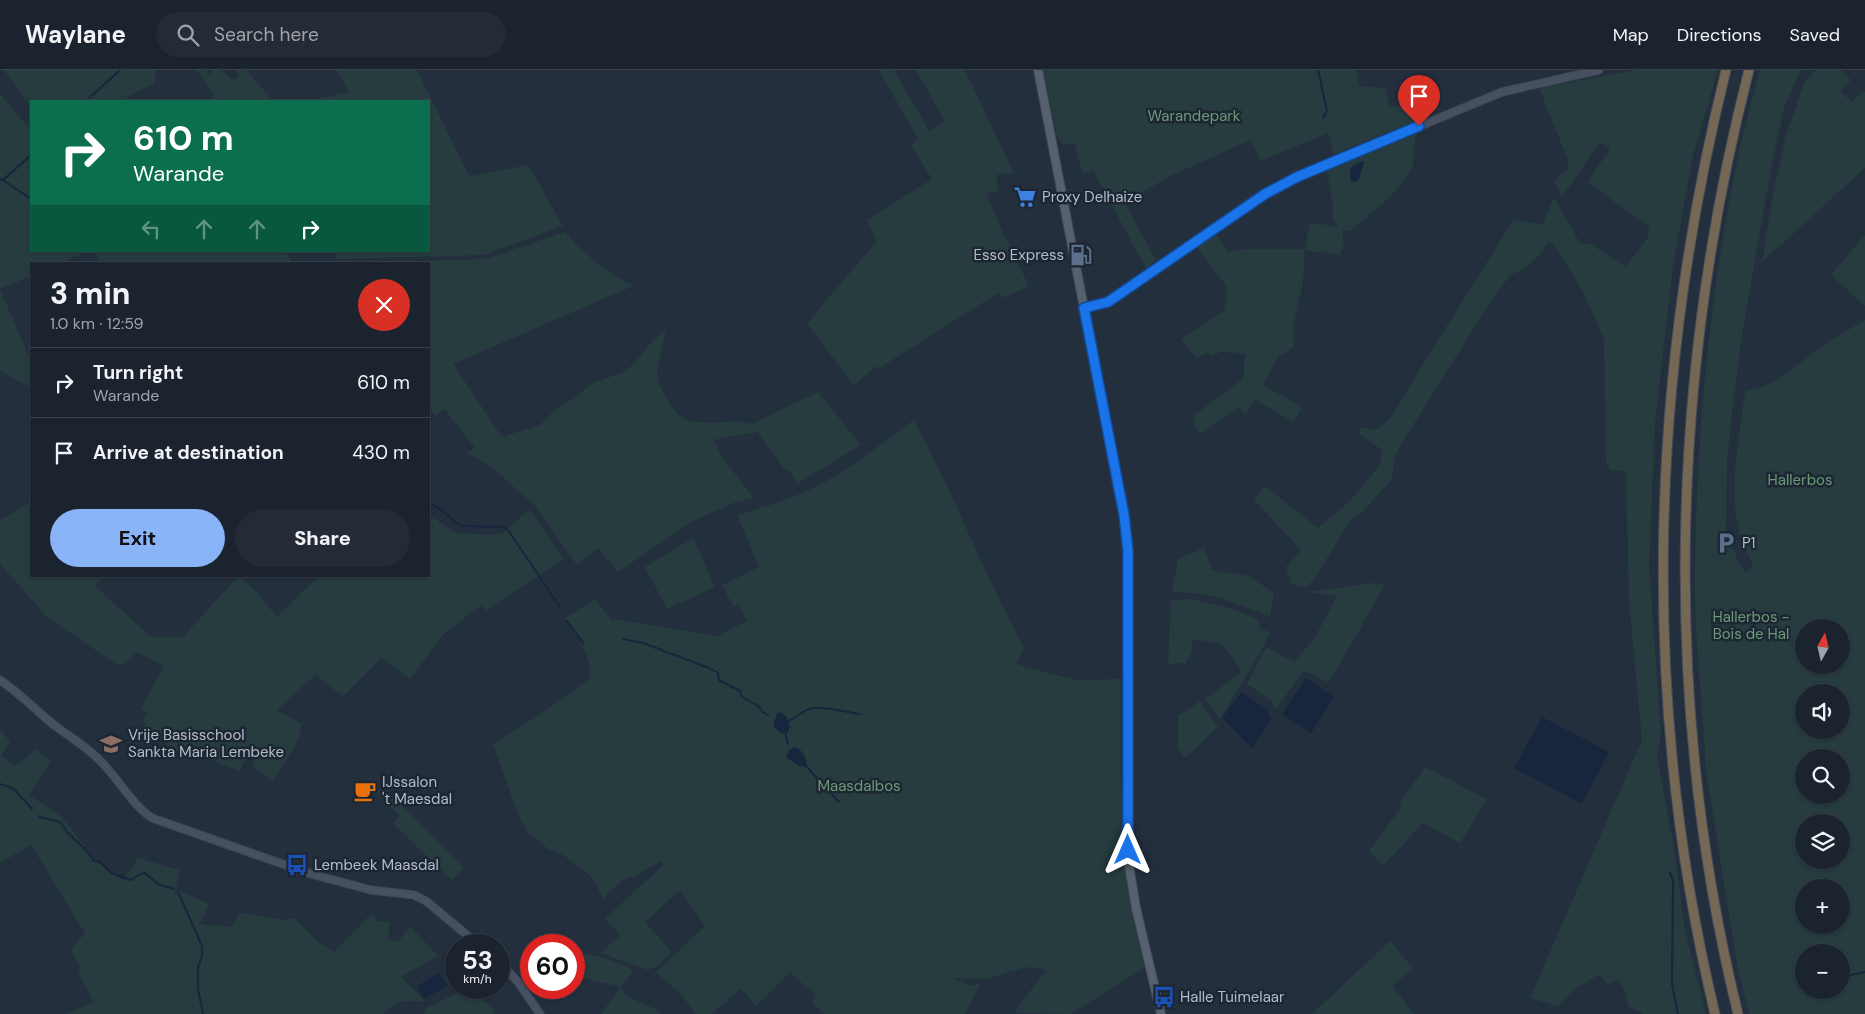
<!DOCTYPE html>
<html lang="en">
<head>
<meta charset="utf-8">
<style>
	:root { --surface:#1b232e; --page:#242b36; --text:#f1f3f6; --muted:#a0a4aa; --line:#39404a; --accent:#8ab4f8 }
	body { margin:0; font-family:"DM Sans",sans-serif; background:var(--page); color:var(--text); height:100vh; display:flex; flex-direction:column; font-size:19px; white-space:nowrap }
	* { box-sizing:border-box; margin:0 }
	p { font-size:16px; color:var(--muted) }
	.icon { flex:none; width:28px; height:28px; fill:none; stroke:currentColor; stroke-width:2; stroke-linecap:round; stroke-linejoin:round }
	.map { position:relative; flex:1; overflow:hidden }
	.sheet { position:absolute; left:30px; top:192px; width:400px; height:315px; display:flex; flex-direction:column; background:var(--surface); border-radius:0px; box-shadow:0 1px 4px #0004,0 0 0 1px var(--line) }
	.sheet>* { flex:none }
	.banner { position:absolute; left:30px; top:30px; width:400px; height:152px; border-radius:0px; box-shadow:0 1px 4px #0004,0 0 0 1px var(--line); background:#0b6e4f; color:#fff; overflow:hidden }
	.needle { width:32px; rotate:8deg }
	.fabs { position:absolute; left:1795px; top:549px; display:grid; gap:10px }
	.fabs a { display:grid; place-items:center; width:55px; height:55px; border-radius:50%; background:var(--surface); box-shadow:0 1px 4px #0004,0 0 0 1px var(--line); font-size:25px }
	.speed { position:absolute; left:445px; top:864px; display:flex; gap:10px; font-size:25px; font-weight:700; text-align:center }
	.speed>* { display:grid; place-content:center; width:65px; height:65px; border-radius:50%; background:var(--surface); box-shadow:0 1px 4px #0004,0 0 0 1px var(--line); line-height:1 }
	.speed small { font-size:12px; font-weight:400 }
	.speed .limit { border:8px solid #d22; background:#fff; color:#111 }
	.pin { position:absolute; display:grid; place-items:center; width:42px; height:42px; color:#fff; margin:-51px -21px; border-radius:50% 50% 50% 0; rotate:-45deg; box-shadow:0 0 5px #0007 }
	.pin .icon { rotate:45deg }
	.me { position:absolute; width:55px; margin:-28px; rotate:0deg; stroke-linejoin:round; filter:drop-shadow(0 0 4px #0008) }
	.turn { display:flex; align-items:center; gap:18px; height:105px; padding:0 20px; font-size:22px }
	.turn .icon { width:65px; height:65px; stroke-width:2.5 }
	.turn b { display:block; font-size:35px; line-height:42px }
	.lanes { display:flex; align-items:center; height:48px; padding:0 20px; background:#0003; justify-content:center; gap:25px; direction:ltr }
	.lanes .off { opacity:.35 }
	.round { display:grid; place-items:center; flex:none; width:52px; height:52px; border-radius:26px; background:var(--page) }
	.summary { display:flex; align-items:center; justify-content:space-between; height:85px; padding:0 20px }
	h1 { font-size:30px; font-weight:800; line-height:38px }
	.cta { display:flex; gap:10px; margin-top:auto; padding:10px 20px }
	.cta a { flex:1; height:58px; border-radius:30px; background:var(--accent); color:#111; font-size:20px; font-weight:800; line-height:58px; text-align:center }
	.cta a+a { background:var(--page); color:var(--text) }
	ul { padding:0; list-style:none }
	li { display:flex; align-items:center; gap:15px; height:70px; padding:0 20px; border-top:1px solid var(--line) }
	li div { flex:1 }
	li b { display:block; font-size:19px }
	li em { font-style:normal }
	header { display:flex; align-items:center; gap:30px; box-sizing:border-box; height:70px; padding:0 25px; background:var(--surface); border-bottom:1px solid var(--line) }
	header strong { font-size:24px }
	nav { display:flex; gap:28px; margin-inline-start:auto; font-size:18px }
	.search { width:350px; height:45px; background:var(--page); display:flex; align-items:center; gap:12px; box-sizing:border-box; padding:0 18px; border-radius:28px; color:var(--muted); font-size:19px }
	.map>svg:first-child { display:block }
	.green { fill:#263c3f; fill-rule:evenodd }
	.water { fill:#17263c }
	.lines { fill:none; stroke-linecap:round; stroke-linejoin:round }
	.stream { stroke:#17263c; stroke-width:2 }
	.secondary-casing { stroke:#414a57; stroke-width:9 }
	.primary-casing { stroke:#414a57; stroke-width:10 }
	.highway-casing { stroke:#434c59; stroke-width:11 }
	.secondary { stroke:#465061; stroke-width:7 }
	.primary { stroke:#56606e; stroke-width:8 }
	.highway { stroke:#746855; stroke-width:9 }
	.route-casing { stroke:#114b97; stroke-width:12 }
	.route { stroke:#1a73e8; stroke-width:9 }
	.labels { text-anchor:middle; stroke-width:5; stroke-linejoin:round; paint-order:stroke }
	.park-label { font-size:15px; fill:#6b9a76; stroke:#1d2633 }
	.poi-label { font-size:15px; fill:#b4bcc9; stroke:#1d2633; text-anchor:start }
</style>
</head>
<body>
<header>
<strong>Waylane</strong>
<div class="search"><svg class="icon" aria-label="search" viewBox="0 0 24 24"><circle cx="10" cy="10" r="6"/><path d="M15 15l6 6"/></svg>Search here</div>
<nav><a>Map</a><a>Directions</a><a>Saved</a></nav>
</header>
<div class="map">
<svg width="1865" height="944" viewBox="0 0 1865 944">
	<rect width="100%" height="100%" fill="#242f3e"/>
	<g class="green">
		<path d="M4,0h151v13l-28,14v4h-96v6z"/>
		<path d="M196,0h10l4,5 3,-5h8l11,10 7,-3 -3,-7h10l27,31h-63l4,-4 -13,-22z"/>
		<path d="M336,0h81l51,104 4,2 56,-11 35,61 -80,29 -147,4 -2,-8h95v-150h-119l39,-9z"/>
		<path d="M879,0h15l35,61 16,-9 -29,-52h49l49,103 -18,2 2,16 -12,2 15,36 28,57 -27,12 -4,-5 -120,76 -2,-3 -22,20 -47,-63 70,-82 -10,-21 65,-41 -21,-34 7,-6z"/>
		<path d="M1043,0h313l3,16 27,2 4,19 32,-3 5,12 -93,38 -6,-21 -67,28 -10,-21 -83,37 -43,26 31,57 -10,9 -53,-99 -10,4 -9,-31 -11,2 -6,-8z"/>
		<path d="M1636,0h82l-25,85 -20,111 -18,157 -6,143 12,166 -4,25 17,90 11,83 21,84h-63l-14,-7 -4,-16 -7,-12 -10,6 -9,-10 -23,13 -18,18 -28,-8 112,-258 -13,-140 -3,-129 -16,-1 -4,-9 -2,-121 -20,-47 -31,-50 -4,-1 -9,12 -16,15 -14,6 -23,32 -82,131 -10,18 -3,23 -28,31 -13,9 -38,62 -8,6 -14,-3 -5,-17 15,-17 -47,-50 11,-14 53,42 32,-27 30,-36 2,-15 -20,-14 -4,-5 4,-4 8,3 8,-1 14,-13 36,-60 86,-137 28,6 12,-28 27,48 8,-2 37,24 22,-30 2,-10 -63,-45 23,-33 -10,-7 -38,55 -8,-16 14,-12v-9l-29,-72z"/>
		<path d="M1760,0h41l-16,35 -13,58 -30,172 -8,62 -7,64 -1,67 11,31 8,14 8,-7c-4,-11 -10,-21 -13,-32 -13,-46 0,-97 5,-143 34,-6 38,-17 64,-35 18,-13 37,-25 56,-36v694h-116l-12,-50 -32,-199c1,-22 -3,-44 -4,-67 -3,-42 -7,-86 -6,-128 2,-138 14,-274 42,-409 6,-30 15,-61 23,-91zM1804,558h37v37h-37zM1804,622h37v38h-37zM1804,688h37v37h-37zM1804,752h37v38h-37zM1804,818h37v37h-37zM1804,882h37v38h-37z"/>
		<path d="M1816,0h25l10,10 -10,11 10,11 14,-11v77l-103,94 11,-68 13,-59 19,-54z"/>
		<path d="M0,24l26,31 5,-6v132h56l-28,13h-28v12l-31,13 31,73v26l-31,-17z"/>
		<path d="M1417,62c-5,12 -1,24 -5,35 -8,21 -43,48 -60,63l-10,1 2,14 -4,10 -35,-5 -2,32 -10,45 1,20 -16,10 -15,28 39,22 -8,15 -39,-22 -10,16 -6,-9 -39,27 -5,-6 -1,-13 49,-36 2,-25 -23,-3 -10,5 -4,-4 -11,6 -16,-19 44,-29 2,-23 -31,-41 20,-12 12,18 19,-3h58l4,-24 6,-2 24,4 -7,-8 1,-12 -6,-37z"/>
		<path d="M565,162c19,22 43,41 68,54l-180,78 49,73 38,-12 16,-16 18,-11 19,-15 28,-10 12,-8 22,-27 11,-8 -9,42 2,12 8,16 10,14 11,7 24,2 26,-2 14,3 66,-32 43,53 -64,39 -8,-14 -3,1 -29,-39 -44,8 12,21 29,37 -18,4 -43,19 -75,51 -20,-24 -21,17 -43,-60 -45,-40 -22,-12 8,-5 -31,-39 -9,7 -6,-9v-143l-44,-2 100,-3z"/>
		<path d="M1865,165v71l-34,-31z"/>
		<path d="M96,181h189l8,13h-193z"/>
		<path d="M914,350c40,74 69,152 109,226h2l-9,18 59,16 46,-1c-1,75 -1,152 10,226l-1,2 14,61 -73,46 -57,-1 32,-43 -13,-3 -10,1 -38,11 -33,-1 18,8 10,-2 -15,30h-141l-12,-11 4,-9 -17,-13 -9,-9 -34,34 -15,-17 -29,25h-17l-13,-19 -26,-23 49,-46 -25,-36 -35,32 27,30 -15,14 -9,4 -47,-17 19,-18 -15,-16 58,-54 -2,-4 -24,14 -14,5 -20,19 -9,-19 -14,-13 -17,-12 -15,-6 -11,-10 -10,-7 -10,-20 -24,-68 52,-33 44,-32 2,-9 -5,-17 -8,-18 -14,-16 31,-20 17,22 1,-2 104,17 30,-15 -8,-17 -6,2 -11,-21 37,-18 -22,-52c26,-8 52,-15 76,-27 36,-18 68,-44 101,-68z"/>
		<path d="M31,432v74h73l-9,10 56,51h32l55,-61 15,12 24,29 42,-41h110v-61l27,18 35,2 13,-3 20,-18 7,-3 33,48 -78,52 -5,-6 -38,30 -33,44 -29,-21 -38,38 -28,-21 -38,35 25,14 -5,18 -24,39 -20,-14 1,-7 -7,-3 -8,14 -47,-19 -5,7 -43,-32 2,-4 -3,-2 4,-9 -6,-4 23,-42 -27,-14 -14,13 -7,-1 -69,-47 -47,-53v-44z"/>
		<path d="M693,468l22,49 -48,22 -22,-42z"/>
		<path d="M1204,478l8,22 37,6 25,17 -4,24c-34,-14 -61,-26 -98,-25l6,-33z"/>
		<path d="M1373,513l12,2 -51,89 -7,8 -21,-11 -4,1 -26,38 -6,-10 -23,-16 19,-37 28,15 20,-23 23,-43 -29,-4z"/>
		<path d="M1188,529c25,4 48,10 71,21v8l10,4 -5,14 -44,73 -15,-20 37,-27 -13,-20 -11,-9 -25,-4 -2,14 -6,11 -8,-2 -6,3 -3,-2 3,-63z"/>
		<path d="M1200,631l18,26 -33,31 -7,-10v-32z"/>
		<path d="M0,658l10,14 -9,13 14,12 20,-18 16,12 -22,34 32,21 34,44 28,20 15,-22 42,12 -6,28 6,-7 29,13 -9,20 32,3 6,-13 5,-1 40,7 11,-2 27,26 13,8 37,-38 5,3v4l14,1 -2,16 10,4 12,-16 28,30 -37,21 22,22 -1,3c-17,-4 -27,1 -39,12h-318l29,-12 -16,-30 3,-3 -10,-20 14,-16 -54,-88 -31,18z"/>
		<path d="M1425,697l62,32 -27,44 -37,-20 -40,43 -14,-15 33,-45 -2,-3z"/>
		<path d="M382,716l82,81 -12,13 -59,-56 7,-8 -24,-23z"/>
		<path d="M1390,871l23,27 -20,18 20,28h-101z"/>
		<path d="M574,882l28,5 32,13 -13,17 4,8 34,16 1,3h-59l20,-27 -47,-11z"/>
		<path d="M468,918h5l5,7 18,16 -3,3h-69l2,-6z"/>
	</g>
	<g class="water">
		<path d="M1362,91l2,1 -5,17 -4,3 -4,-1 -1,-11 3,-5z"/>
		<path d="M1306,608l28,19 -23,36 -29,-19z"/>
		<path d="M1242,622l27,20 -1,2 4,3 -20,32 -30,-31z"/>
		<path d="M780,642c6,3 9,8 10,15l-2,5 -6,2 -9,-8 4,-13z"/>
		<path d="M1542,647l67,35 -27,52 -68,-36z"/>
		<path d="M794,677c9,2 13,12 13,20l-8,-1 -13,-9 3,-7z"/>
		<path d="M439,903l8,13 -23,13 -7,-13z"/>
	</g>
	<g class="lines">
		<g class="stream">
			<path d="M1318,0l9,41 -4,7"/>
			<path d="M86,31l34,-31"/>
			<path d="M0,109l3,1 28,-25"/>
			<path d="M3,110l28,19"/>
			<path d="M429,434l8,3 24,19 42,1 5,3 52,77"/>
			<path d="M566,550l18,24"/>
			<path d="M623,569l20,4 66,25 9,5 1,7 21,11 2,6 18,10 1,4 7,4"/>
			<path d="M788,651c8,-3 13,-9 21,-12 11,-4 38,3 50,5"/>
			<path d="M785,662l3,12"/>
			<path d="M805,695l34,37"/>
			<path d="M0,714l14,5 18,20"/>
			<path d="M39,747l21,5 8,11 18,17 8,11 6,1 11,11 20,7 9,-6 5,-1 13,11 16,5"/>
			<path d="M1670,803l3,7 -1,104 6,30"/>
			<path d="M179,824l23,52v10l-4,12v21l5,25"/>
			<path d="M1841,907l24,-5"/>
		</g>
		<g class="secondary-casing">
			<g id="secondary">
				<path d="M1084,238l24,-7 157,-107 32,-17 205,-85 97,-22"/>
				<path d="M0,610c19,13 36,30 54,45 17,13 37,24 51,41 16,17 28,39 47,52l159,56 60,16 43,5 12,6 53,44"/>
				<path d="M499,892l19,20 22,32"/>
			</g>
		</g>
		<g class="primary-casing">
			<path id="primary" d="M1038,0l86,445 4,52 1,298 7,43 25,106"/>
		</g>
		<g class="highway-casing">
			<g id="highway">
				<path d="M1715,944c-75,-313 -66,-633 11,-944"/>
				<path d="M1738,944c-76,-310 -68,-636 11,-944"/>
			</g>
		</g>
		<use href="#secondary" class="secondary"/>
		<use href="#primary" class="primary"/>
		<use href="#highway" class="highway"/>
	</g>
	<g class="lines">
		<g class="route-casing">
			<path id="route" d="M1128,780v-299l-4,-36 -40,-207 24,-6 157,-108 32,-17 122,-51"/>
		</g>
		<use href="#route" class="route"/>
	</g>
	<defs>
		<g id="supermarket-bare" transform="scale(1.725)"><path d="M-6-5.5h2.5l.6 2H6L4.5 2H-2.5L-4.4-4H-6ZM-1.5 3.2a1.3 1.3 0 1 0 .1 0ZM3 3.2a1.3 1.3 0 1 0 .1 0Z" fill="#3f7fe0" stroke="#1d2633" stroke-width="2.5" paint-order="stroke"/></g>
		<g id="fuel-bare" transform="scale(1.725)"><path d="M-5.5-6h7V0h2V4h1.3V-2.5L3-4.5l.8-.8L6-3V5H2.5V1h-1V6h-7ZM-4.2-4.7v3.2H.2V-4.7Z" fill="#5c6f8a" stroke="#1d2633" stroke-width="2.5" paint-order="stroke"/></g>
		<g id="parking-bare" transform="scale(1.725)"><path d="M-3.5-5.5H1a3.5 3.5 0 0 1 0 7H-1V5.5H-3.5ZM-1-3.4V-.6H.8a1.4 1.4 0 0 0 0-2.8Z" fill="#5c6f8a" stroke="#1d2633" stroke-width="2.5" paint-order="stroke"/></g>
		<g id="school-bare" transform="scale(1.725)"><path d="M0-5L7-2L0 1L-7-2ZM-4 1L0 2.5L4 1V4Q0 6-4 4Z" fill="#8d6e63" stroke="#1d2633" stroke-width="2.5" paint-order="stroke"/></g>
		<g id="cafe-bare" transform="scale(1.725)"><path d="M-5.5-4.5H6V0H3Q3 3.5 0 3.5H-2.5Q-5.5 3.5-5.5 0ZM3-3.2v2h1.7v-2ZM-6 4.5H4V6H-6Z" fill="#e8710a" stroke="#1d2633" stroke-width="2.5" paint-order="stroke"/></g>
		<g id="bus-bare" transform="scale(1.725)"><path d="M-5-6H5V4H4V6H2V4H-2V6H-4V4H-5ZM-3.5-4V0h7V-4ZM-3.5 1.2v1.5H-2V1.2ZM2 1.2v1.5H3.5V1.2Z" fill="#1a4fb4" stroke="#1d2633" stroke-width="2.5" paint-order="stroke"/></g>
	</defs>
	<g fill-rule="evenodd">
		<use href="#supermarket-bare" x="1025" y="127"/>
		<use href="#fuel-bare" x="1081" y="185"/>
		<use href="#parking-bare" x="1726" y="473"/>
		<use href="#school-bare" x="111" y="674"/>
		<use href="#cafe-bare" x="365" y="721"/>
		<use href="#bus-bare" x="297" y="795"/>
		<use href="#bus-bare" x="1164" y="927"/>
	</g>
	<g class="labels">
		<g class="park-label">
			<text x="1194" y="51">Warandepark</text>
			<text x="1800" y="415">Hallerbos</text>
			<text x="1751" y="552">Hallerbos -<tspan x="1751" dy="17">Bois de Hal</tspan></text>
			<text x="859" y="721">Maasdalbos</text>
		</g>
		<g class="poi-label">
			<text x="1042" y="132">Proxy Delhaize</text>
			<text x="1064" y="190" text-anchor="end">Esso Express</text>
			<text x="1742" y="478">P1</text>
			<text x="128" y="670">Vrije Basisschool<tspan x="128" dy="17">Sankta Maria Lembeke</tspan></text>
			<text x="382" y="717">IJssalon<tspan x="382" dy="17">'t Maesdal</tspan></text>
			<text x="314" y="800">Lembeek Maasdal</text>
			<text x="1180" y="932">Halle Tuimelaar</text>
		</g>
	</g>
</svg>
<div class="fabs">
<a><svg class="needle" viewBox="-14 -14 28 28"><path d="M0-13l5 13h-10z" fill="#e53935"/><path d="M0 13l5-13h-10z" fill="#a0a4aa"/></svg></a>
<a><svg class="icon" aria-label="sound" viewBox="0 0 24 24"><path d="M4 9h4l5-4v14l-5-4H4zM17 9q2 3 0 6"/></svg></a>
<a><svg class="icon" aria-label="search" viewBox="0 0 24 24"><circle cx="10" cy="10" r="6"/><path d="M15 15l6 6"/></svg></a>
<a><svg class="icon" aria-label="layers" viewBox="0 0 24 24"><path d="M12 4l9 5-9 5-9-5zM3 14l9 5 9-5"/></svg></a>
<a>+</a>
<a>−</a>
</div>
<div class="speed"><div>53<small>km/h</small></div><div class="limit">60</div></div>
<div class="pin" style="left:1419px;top:56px;background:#d93025"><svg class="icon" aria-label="arrive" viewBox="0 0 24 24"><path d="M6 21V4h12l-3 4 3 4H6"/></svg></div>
<svg class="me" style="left:1128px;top:780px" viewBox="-20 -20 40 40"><path d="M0-17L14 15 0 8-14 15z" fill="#1a73e8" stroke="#fff" stroke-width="4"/></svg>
<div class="banner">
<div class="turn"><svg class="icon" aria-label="right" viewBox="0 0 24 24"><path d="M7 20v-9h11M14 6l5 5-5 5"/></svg><div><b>610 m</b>Warande</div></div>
<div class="lanes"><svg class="icon off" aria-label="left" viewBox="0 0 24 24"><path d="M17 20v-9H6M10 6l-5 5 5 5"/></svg><svg class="icon off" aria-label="ahead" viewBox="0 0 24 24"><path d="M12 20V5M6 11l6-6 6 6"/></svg><svg class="icon off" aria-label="ahead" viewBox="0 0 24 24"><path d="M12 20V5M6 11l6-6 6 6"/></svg><svg class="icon" aria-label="right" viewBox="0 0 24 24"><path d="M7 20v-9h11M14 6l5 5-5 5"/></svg></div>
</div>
<section class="sheet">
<div class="summary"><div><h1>3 min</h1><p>1.0 km · 12:59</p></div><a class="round" style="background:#d93025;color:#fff"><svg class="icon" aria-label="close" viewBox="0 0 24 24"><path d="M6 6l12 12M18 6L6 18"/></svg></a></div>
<ul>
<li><svg class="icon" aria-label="right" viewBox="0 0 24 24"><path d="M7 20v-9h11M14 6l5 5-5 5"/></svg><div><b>Turn right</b><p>Warande</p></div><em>610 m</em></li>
<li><svg class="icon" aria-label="arrive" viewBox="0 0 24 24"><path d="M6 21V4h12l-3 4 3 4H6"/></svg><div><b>Arrive at destination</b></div><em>430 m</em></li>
</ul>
<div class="cta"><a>Exit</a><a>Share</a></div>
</section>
</div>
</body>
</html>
